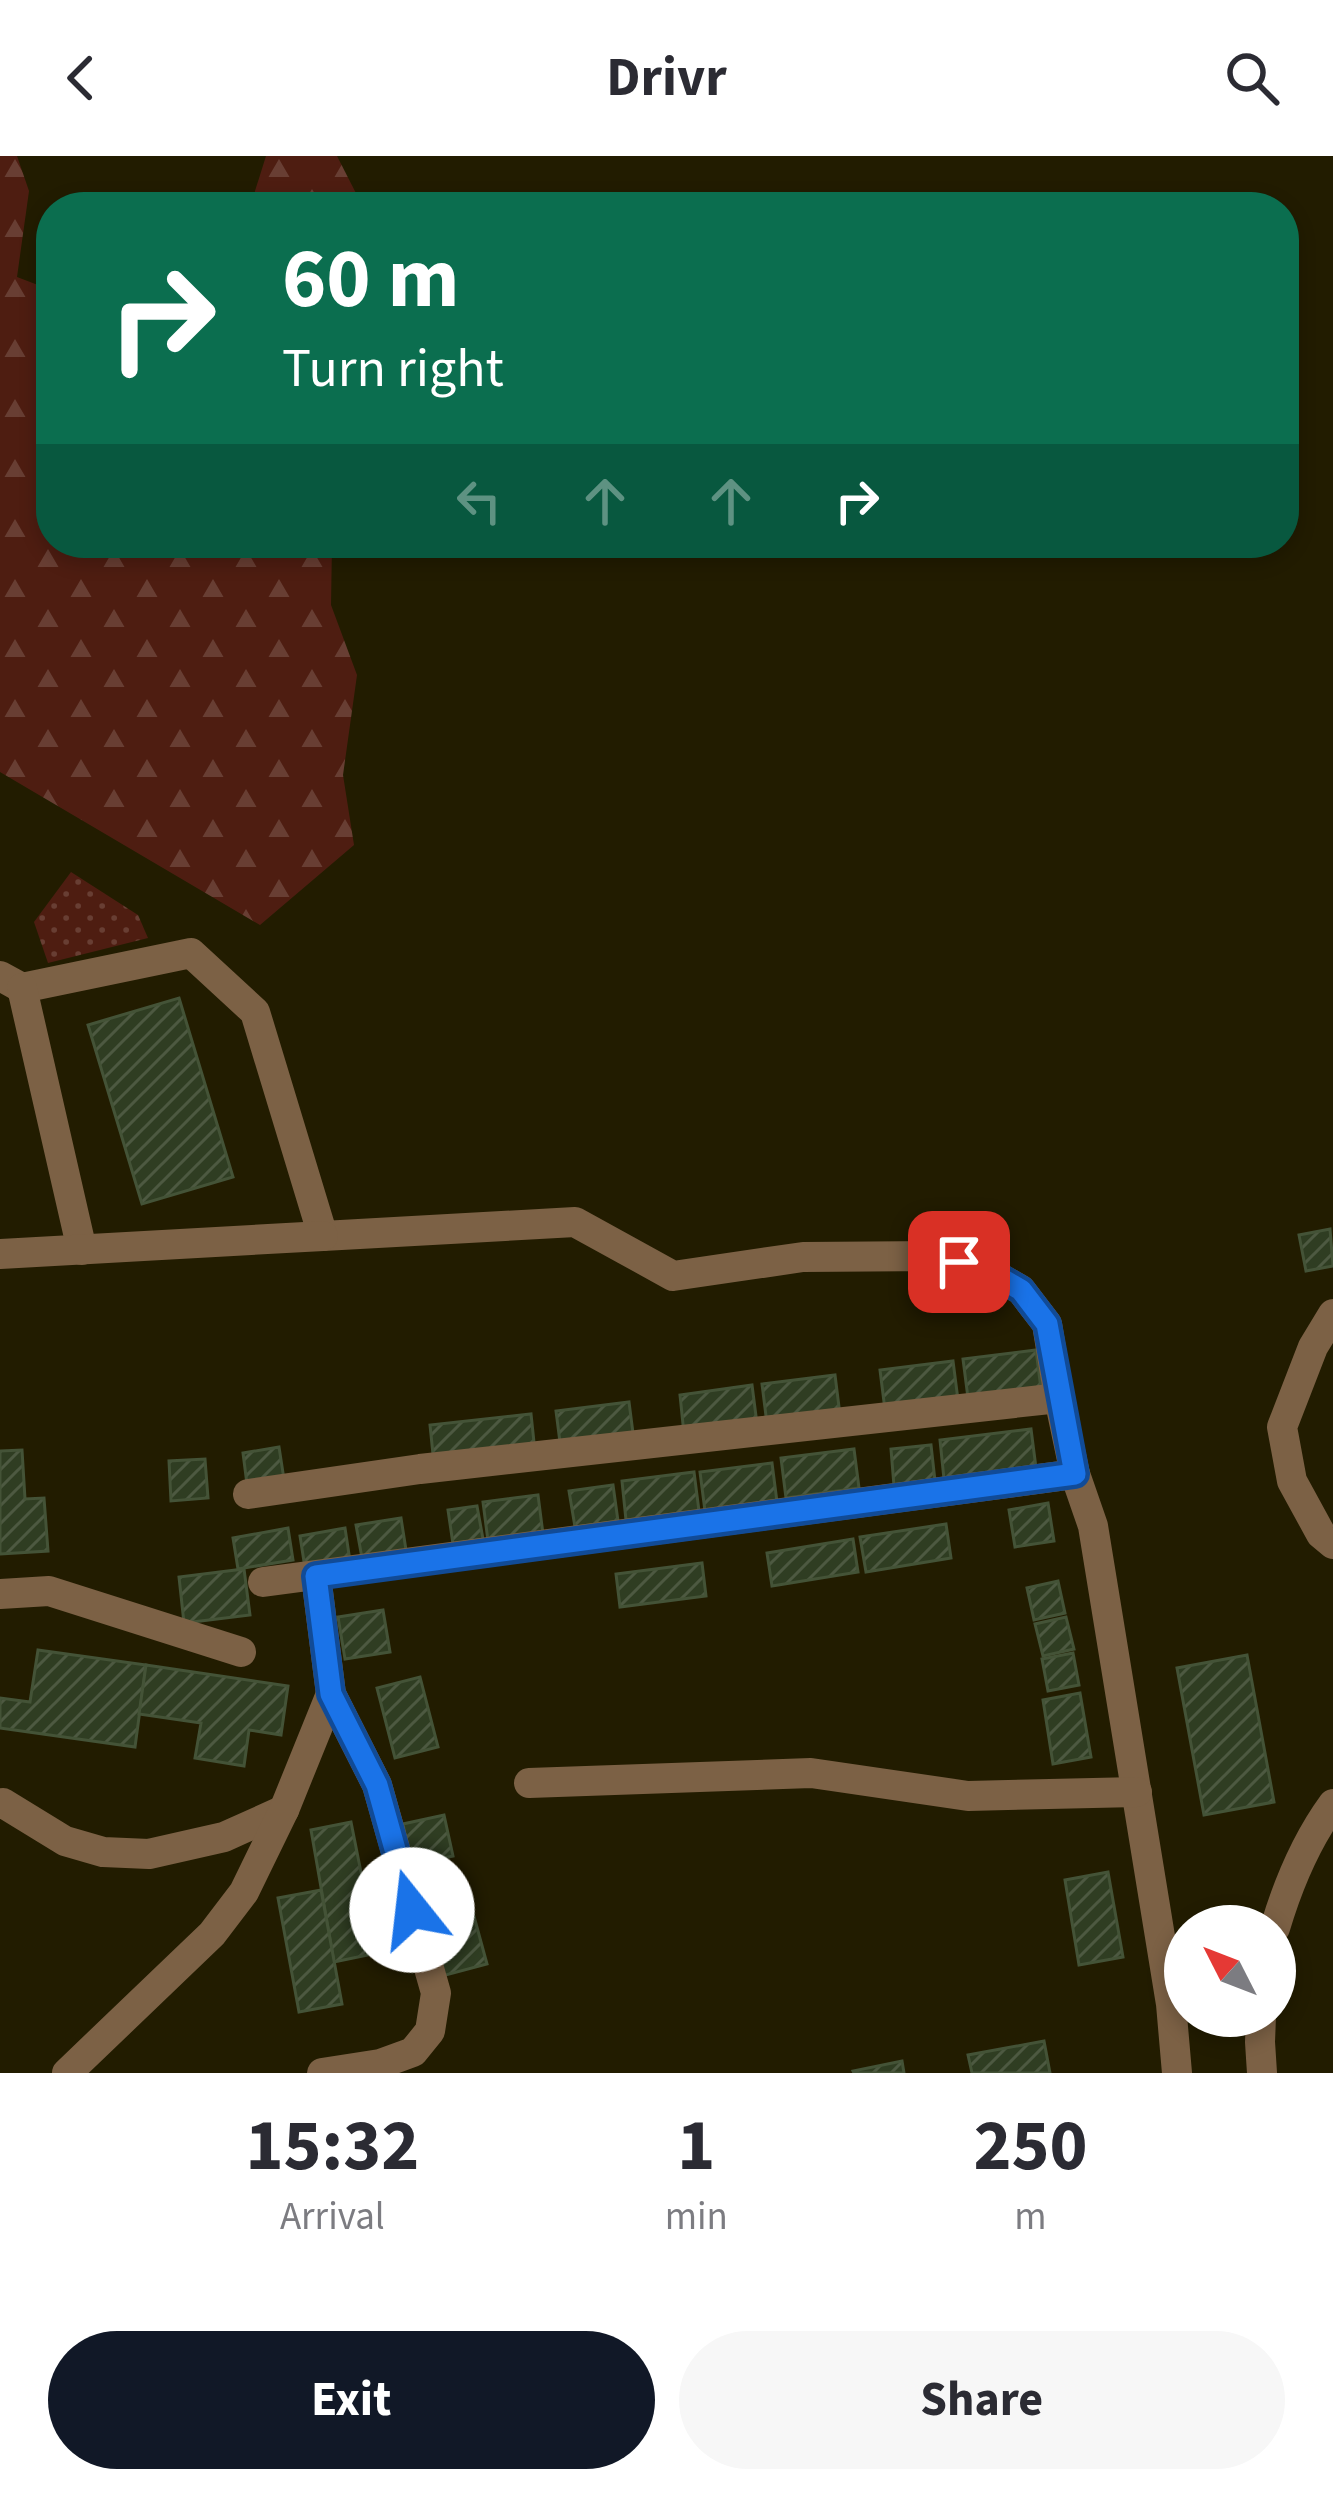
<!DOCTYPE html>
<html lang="en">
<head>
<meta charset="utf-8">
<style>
	:root { --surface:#fff; --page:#f7f7f7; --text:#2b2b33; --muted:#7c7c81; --accent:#111827 }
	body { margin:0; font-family:"Source Sans 3",sans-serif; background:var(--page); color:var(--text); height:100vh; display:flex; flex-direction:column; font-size:45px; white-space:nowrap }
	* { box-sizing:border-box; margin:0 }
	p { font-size:39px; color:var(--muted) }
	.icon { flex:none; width:66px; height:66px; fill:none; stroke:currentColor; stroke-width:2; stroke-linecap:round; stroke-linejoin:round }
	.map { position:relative; height:1917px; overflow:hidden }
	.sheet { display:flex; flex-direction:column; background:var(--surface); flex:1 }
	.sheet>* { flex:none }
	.hud { position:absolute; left:36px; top:36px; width:1263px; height:366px; border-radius:48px; box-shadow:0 6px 18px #0003; background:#0b6e4f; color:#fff; overflow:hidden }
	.needle { width:78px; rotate:312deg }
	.controls { position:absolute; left:1164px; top:1749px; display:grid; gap:24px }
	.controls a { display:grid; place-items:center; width:132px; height:132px; border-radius:50%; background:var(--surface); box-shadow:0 6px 18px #0003; font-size:60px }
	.pin { position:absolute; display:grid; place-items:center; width:102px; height:102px; color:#fff; margin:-51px; border-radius:24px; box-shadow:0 6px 18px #0006 }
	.me { position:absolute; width:132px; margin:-66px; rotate:344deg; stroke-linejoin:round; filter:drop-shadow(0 0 9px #0008) }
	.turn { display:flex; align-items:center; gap:42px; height:252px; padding:0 48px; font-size:54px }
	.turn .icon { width:156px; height:156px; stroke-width:2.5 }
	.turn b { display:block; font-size:84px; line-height:102px }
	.lanes { display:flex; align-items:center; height:114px; padding:0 48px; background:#0003; justify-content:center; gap:60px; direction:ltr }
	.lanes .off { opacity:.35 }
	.eta { display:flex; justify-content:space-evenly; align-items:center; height:204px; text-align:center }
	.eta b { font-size:72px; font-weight:700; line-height:84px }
	.action { display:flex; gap:24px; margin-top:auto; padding:24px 48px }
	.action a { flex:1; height:138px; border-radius:72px; background:var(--accent); color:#fff; font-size:48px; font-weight:700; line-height:138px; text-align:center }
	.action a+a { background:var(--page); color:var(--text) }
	header { display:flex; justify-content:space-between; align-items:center; height:156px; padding:0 48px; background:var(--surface); font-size:54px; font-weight:700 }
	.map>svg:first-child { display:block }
	.forest { fill:url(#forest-firs) }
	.park { fill:url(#park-dots) }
	.building { fill:url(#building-hatch); stroke:#445337; stroke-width:3 }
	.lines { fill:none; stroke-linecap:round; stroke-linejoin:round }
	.minor { stroke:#7c6145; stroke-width:30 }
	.route-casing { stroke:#114b97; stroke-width:30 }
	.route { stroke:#1a73e8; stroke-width:21 }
</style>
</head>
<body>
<header><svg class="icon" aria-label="back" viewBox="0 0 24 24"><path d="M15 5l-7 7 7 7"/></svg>Drivr<svg class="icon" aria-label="search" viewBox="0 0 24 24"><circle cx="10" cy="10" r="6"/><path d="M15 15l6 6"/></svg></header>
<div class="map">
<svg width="1333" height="1917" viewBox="0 0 1333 1917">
	<defs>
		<pattern id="forest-firs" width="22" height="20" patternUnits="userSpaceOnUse" patternTransform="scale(3)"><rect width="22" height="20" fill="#4e1d11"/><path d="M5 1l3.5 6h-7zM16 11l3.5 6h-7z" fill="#683e33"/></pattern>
		<pattern id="park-dots" width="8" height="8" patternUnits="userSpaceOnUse" patternTransform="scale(3)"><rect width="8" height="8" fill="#4e1d11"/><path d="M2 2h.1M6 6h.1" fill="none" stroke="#683e33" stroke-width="1.8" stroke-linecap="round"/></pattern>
		<pattern id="building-hatch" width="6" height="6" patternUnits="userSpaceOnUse" patternTransform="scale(3)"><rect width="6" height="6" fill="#2f3d22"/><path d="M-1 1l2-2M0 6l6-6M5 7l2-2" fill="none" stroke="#4d5941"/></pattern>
	</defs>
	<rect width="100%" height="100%" fill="#221c00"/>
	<g class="forest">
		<path d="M0,0h17l12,35 -12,86 34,13v253h281l-1,62 26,70 -14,100 11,70 -94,80 -260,-153z"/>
		<path d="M266,0h71l26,51h-113z"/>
	</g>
	<path class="park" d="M71,716l67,43 10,23 -100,25 -14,-41z"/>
	<g class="building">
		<path d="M179,842l54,179 -91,27 -54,-179z"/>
		<path d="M1330,1073l3,37 -27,5 -7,-36z"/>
		<path d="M1036,1194l5,39 -73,9 -5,-39z"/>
		<path d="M953,1205l5,39 -73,10 -5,-40z"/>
		<path d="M835,1219l5,40 -73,9 -5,-40z"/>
		<path d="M752,1229l5,39 -73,10 -4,-39z"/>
		<path d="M629,1246l5,39 -73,9 -5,-39z"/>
		<path d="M531,1258l4,38 -101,12 -4,-39z"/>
		<path d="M1031,1273l5,39 -92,11 -4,-39z"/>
		<path d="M931,1289l4,36 -41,5 -3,-37z"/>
		<path d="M279,1291l6,39 -37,6 -5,-39z"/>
		<path d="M854,1293l5,39 -73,10 -5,-40z"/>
		<path d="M22,1294l3,49 19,-1 4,53 -48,3v-103z"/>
		<path d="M205,1303l3,39 -37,3 -2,-40z"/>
		<path d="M772,1307l5,39 -72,9 -5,-39z"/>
		<path d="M694,1316l5,39 -73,9 -4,-39z"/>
		<path d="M613,1329l5,36 -43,6 -6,-36z"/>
		<path d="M538,1339l5,39 -55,7 -5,-39z"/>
		<path d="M1048,1347l6,38 -39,6 -6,-37z"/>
		<path d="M477,1350l6,33 -30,5 -5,-34z"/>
		<path d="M401,1362l5,32 -44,8 -6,-33z"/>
		<path d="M946,1368l5,34 -85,14 -6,-35z"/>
		<path d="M288,1372l5,32 -55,9 -5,-31z"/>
		<path d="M345,1372l5,33 -45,7 -5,-32z"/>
		<path d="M853,1383l5,33 -86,14 -5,-33z"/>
		<path d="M702,1407l4,33 -86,11 -4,-33z"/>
		<path d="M244,1413l6,46 -66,8 -5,-46z"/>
		<path d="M1058,1425l7,32 -31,7 -7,-32z"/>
		<path d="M383,1454l7,42 -45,7 -7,-42z"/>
		<path d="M1066,1461l8,32 -31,7 -8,-32z"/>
		<path d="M38,1494l108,15 -11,82 -135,-19v-30l30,4z"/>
		<path d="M1073,1497l6,32 -31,6 -6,-32z"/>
		<path d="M1247,1499l27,147 -70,13 -27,-147z"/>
		<path d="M146,1509l142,21 -7,49 -32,-5 -5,36 -49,-8 6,-35 -62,-9z"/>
		<path d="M420,1521l18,70 -43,11 -18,-70z"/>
		<path d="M1080,1537l11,64 -38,7 -10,-64z"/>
		<path d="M444,1659l9,41 -42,9 -8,-41z"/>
		<path d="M351,1666l26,131 -43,9 -23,-132z"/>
		<path d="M1108,1716l15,85 -44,8 -14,-85z"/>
		<path d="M466,1731l21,77 -45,12 -22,-76z"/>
		<path d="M321,1734l21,114 -43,8 -21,-114z"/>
		<path d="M1044,1885l6,32h-78l-4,-18z"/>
		<path d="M902,1905l2,12h-50l-1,-2z"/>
	</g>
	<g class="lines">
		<g class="minor">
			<path d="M0,820l22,12 169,-35 64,59 68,224 252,-14 98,54 130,-19 133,-1 47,12 38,22 26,34 12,74"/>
			<path d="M22,832l60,262"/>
			<path d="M0,1098l323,-18"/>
			<path d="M1333,1158l-20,33 -31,80 10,54 29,53 12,10"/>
			<path d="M248,1338l172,-25 639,-71 16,76 18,52 78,478 6,69"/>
			<path d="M316,1420l15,118 46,91 59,208 -6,38 -17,21 -33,12 -58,9"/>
			<path d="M263,1426l812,-108"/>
			<path d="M0,1438l49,-3 192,61"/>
			<path d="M529,1627l282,-10 157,23 169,-4"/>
			<path d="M0,1648l3,-1 62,38 38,11 46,2 75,-17 60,-27"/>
			<path d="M1275,1772c13,-44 31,-87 58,-124"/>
			<path d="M1261,1860l-1,26 2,31"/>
			<path d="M67,1917l145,-139 32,-42 40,-82 47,-116"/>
		</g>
	</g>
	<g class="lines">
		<g class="route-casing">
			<path id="route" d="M412,1754l-35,-125 -46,-91 -15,-118 759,-102 -28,-150 -26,-34 -38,-22 -24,-6"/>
		</g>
		<use href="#route" class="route"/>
	</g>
</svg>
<div class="controls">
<a><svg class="needle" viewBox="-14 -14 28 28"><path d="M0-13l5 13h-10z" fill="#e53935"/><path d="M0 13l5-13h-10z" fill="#7c7c81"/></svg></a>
</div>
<div class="pin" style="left:959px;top:1106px;background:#d93025"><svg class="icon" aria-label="arrive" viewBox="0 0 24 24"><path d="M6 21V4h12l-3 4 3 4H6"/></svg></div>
<svg class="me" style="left:412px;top:1754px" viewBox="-20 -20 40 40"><circle r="19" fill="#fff"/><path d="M0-13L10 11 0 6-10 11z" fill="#1a73e8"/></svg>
<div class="hud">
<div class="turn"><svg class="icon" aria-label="right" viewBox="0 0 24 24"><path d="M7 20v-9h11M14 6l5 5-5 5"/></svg><div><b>60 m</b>Turn right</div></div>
<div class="lanes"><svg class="icon off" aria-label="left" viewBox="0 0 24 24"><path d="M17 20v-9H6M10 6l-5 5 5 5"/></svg><svg class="icon off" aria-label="ahead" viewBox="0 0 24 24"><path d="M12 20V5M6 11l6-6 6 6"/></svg><svg class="icon off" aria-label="ahead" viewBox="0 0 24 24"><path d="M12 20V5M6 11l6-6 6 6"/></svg><svg class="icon" aria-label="right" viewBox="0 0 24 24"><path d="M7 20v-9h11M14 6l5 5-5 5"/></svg></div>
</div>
</div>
<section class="sheet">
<div class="eta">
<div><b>15:32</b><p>Arrival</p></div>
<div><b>1</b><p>min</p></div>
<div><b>250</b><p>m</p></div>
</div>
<div class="action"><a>Exit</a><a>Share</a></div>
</section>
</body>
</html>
